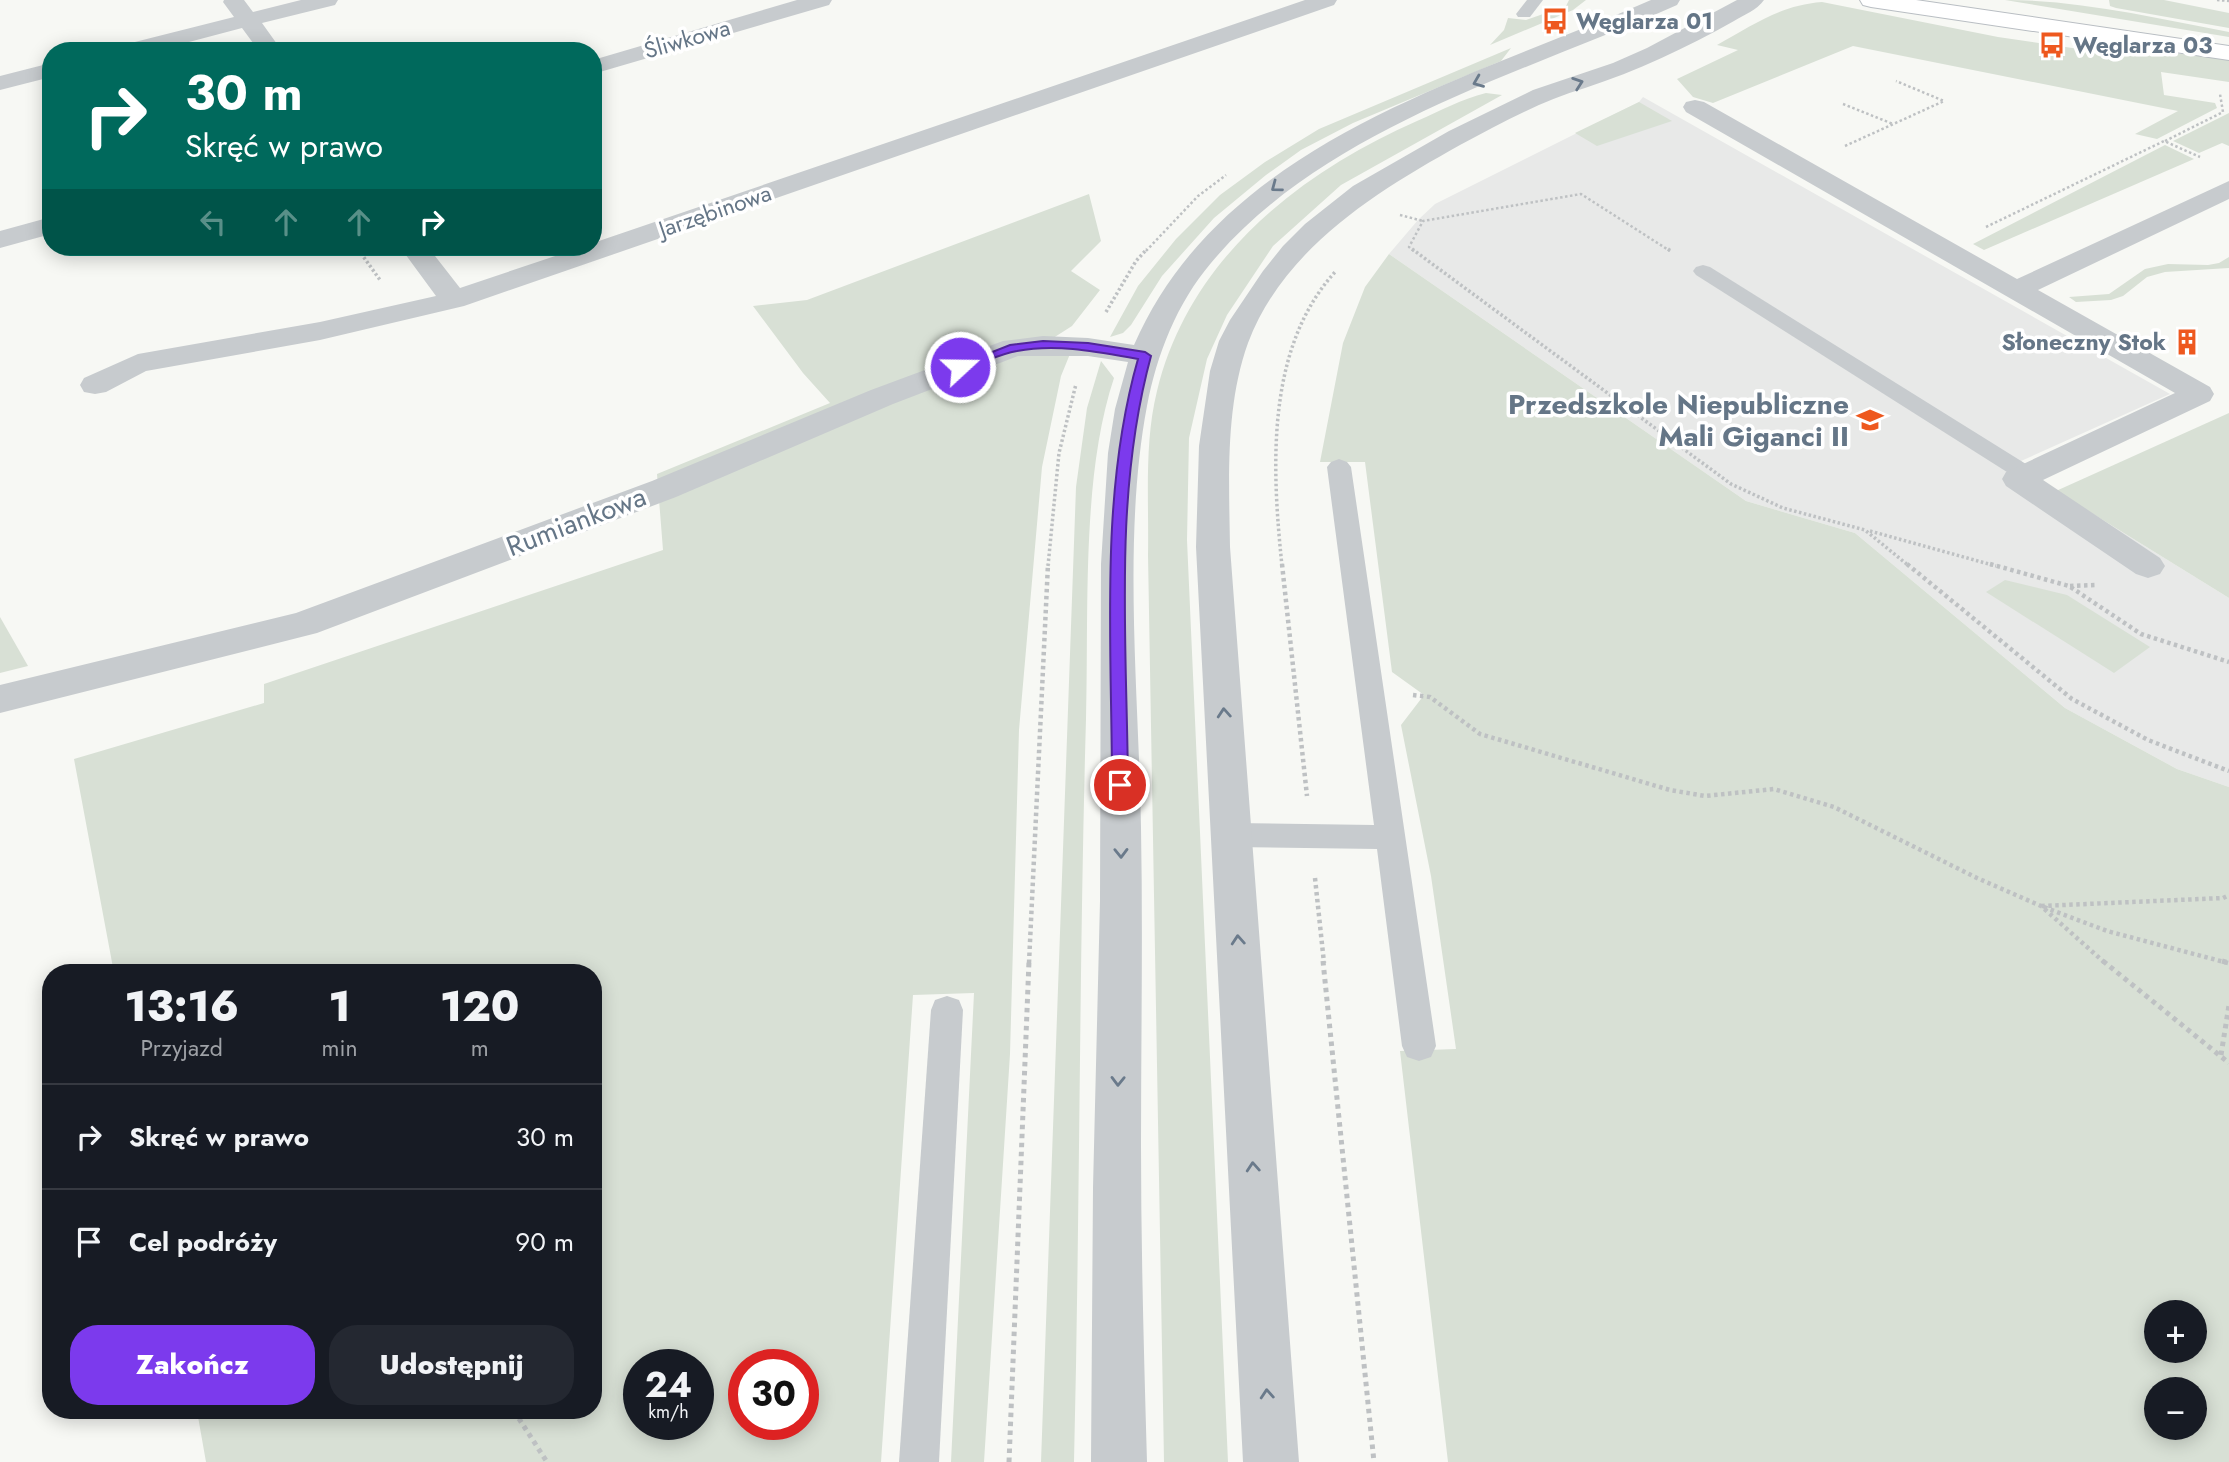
<!DOCTYPE html>
<html lang="pl">
<head>
<meta charset="utf-8">
<style>
	:root { --surface:#171b24; --page:#242831; --text:#f1f3f6; --muted:#9ea1a6; --line:#363941; --accent:#7c3aed }
	body { margin:0; font-family:Jost,sans-serif; background:var(--page); color:var(--text); height:100vh; display:flex; flex-direction:column; font-size:26px; white-space:nowrap }
	* { box-sizing:border-box; margin:0 }
	p { font-size:23px; color:var(--muted) }
	.icon { flex:none; width:38px; height:38px; fill:none; stroke:currentColor; stroke-width:2; stroke-linecap:round; stroke-linejoin:round }
	.map { position:relative; flex:1; overflow:hidden }
	.details { position:absolute; left:42px; top:964px; width:560px; height:455px; display:flex; flex-direction:column; background:var(--surface); border-radius:28px; box-shadow:0 4px 18px #0003 }
	.details>* { flex:none }
	.hud { position:absolute; left:42px; top:42px; width:560px; height:214px; border-radius:28px; box-shadow:0 4px 18px #0003; background:#00695c; color:#fff; overflow:hidden }
	.buttons { position:absolute; left:2144px; top:1300px; display:grid; gap:14px }
	.buttons a { display:grid; place-items:center; width:63px; height:63px; border-radius:50%; background:var(--surface); box-shadow:0 4px 18px #0003; font-size:35px }
	.speed { position:absolute; left:623px; top:1349px; display:flex; gap:14px; font-size:35px; font-weight:700; text-align:center }
	.speed>* { display:grid; place-content:center; width:91px; height:91px; border-radius:50%; background:var(--surface); box-shadow:0 4px 18px #0003; line-height:1 }
	.speed small { font-size:18px; font-weight:400 }
	.speed .limit { border:10px solid #d22; background:#fff; color:#111 }
	.pin { position:absolute; display:grid; place-items:center; width:60px; height:60px; color:#fff; margin:-30px; border:4px solid #fff; border-radius:50%; box-shadow:0 2px 7px #0007 }
	.me { position:absolute; width:77px; margin:-38px; rotate:69deg; stroke-linejoin:round; filter:drop-shadow(0 0 5px #0008) }
	.turn { display:flex; align-items:center; gap:24px; height:147px; padding:0 28px; font-size:32px }
	.turn .icon { width:91px; height:91px; stroke-width:2.5 }
	.turn b { display:block; font-size:49px; line-height:60px }
	.lanes { display:flex; align-items:center; height:66px; padding:0 28px; background:#0003; justify-content:center; gap:35px; direction:ltr }
	.lanes .off { opacity:.35 }
	.eta { display:flex; justify-content:space-evenly; align-items:center; height:119px; text-align:center }
	.eta b { font-size:42px; font-weight:800; line-height:49px }
	.button { display:flex; gap:14px; margin-top:auto; padding:14px 28px }
	.button a { flex:1; height:80px; border-radius:28px; background:var(--accent); color:#fff; font-size:28px; font-weight:800; line-height:80px; text-align:center }
	.button a+a { background:var(--page); color:var(--text) }
	ul { padding:0; list-style:none }
	li { display:flex; align-items:center; gap:21px; height:105px; padding:0 28px; border-top:2px solid var(--line) }
	li div { flex:1 }
	li b { display:block; font-size:26px }
	li em { font-style:normal }
	.map>svg:first-child { display:block }
	.built { fill:#e8e9e8 }
	.green { fill:#d8e0d5; fill-rule:evenodd }
	.lines { fill:none; stroke-linecap:round; stroke-linejoin:round }
	.secondary-casing { stroke:#b9bec3; stroke-width:2 }
	.path-far3 { stroke:#bec1c3; stroke-width:2.5; stroke-dasharray:2.5 2.5; stroke-linecap:butt }
	.path-far2 { stroke:#bec1c3; stroke-width:3.5; stroke-dasharray:2.5 2.5; stroke-linecap:butt }
	.path-far1 { stroke:#bec1c3; stroke-width:4.5; stroke-dasharray:3.5 3.5; stroke-linecap:butt }
	.path { stroke:#bec1c3; stroke-width:5; stroke-dasharray:4.5 4.5; stroke-linecap:butt }
	.lane { fill:#c7cbce; fill-rule:evenodd }
	.street { fill:#c7cbce; fill-rule:evenodd }
	.secondary { fill:#fff; fill-rule:evenodd }
	.oneway { stroke:#6a7a8b }
	.route { fill:#7c3aed; stroke:#51269a; stroke-width:2 }
	.labels { text-anchor:middle; stroke-width:7; stroke-linejoin:round; paint-order:stroke }
	.far-poi-label { font-size:23px; font-weight:bold; fill:#657687; stroke:#fff; text-anchor:start }
	.far-street-label { font-size:23px; fill:#657687; stroke:#fff }
	.poi-label { font-size:28px; font-weight:bold; fill:#657687; stroke:#fff; text-anchor:end }
	.street-label { font-size:28px; fill:#657687; stroke:#fff }
</style>
</head>
<body>
<div class="map">
<svg width="2229" height="1462" viewBox="0 0 2229 1462">
	<rect width="100%" height="100%" fill="#f7f8f4"/>
	<path class="built" d="M1643,97l527,297 -149,67 35,30 173,107v189l-52,-18 -112,-61 -210,-175 -109,-32 -357,-247 29,-34 17,-16 204,-102z"/>
	<g class="green">
		<path d="M1569,0h17l-13,10 -83,35 14,-15 4,-12 18,2 40,-14z"/>
		<path d="M2005,0c74,0 151,18 224,32v5z"/>
		<path d="M2109,0h55l65,13v15l-113,-20 -6,-2z"/>
		<path d="M1822,2l176,35 128,19 -1,-8 104,11v23l-68,-10 3,23 51,8 2,5 -60,31 -22,-5 43,-23 -325,-65 -140,57 -20,-6 -16,-18 61,-29 -21,-5c36,-20 64,-40 105,-43z"/>
		<path d="M1511,48l-10,13 -148,62 -52,27 -35,25 -52,43 -52,58 -31,49 -8,8 -13,4 28,-51 38,-47 44,-44 45,-33 54,-33z"/>
		<path d="M1486,93l16,2 -161,90 -68,61 -46,69 -20,44 -18,79 -2,102 41,922h-64l-16,-907c1,-54 -4,-112 9,-164 32,-132 142,-218 260,-270 23,-10 45,-22 69,-28z"/>
		<path d="M1639,102l33,19 -75,25 -22,-13z"/>
		<path d="M2229,113v33l-7,-3 -23,10 -26,-12z"/>
		<path d="M2165,145l29,14 -210,91 -11,-6z"/>
		<path d="M1089,194l12,47 -30,30 29,19 -28,36 -47,30 14,-3 31,1 -9,22 -19,91 -23,263 -9,324 -26,408h-33l23,-469 -61,2 -32,467h-675l-9,-51 396,-1v-437h-479l-40,-214 190,-56v-19l399,-134 -6,-76 173,-71 -27,-30 -50,-67 54,-6zM639,1365h59v59h-59zM744,1365h59v59h-59z"/>
		<path d="M1389,254l357,247 109,32 210,175 112,61 52,18v675h-781l-48,-411 56,-2 -25,-173 -30,-151 23,-30 -32,-23 -27,-210h-45l23,-119 22,-56zM2156,1312h38v39h-38zM2156,1390h38v38h-38z"/>
		<path d="M2229,257v11l-64,4 -18,5 -24,19 -12,4 -35,2 -7,-5 40,-3 36,-25 23,-5 40,1 11,-2z"/>
		<path d="M1101,361l13,17c-33,99 -25,235 -28,341 -7,248 -6,495 -12,743h-33l35,-975 11,-79z"/>
		<path d="M2229,413v185l-173,-107z"/>
		<path d="M2005,580l62,15 83,52 -36,26 -128,-81z"/>
		<path d="M0,617l28,49 -28,7z"/>
	</g>
	<g class="lines">
		<g class="secondary-casing">
			<path id="secondary" d="M1860,0h56l313,46v14l-358,-53 -8,-2z"/>
		</g>
		<g class="path-far3">
			<path d="M2217,0l12,1"/>
			<path d="M1843,104l50,20"/>
			<path d="M2165,141l58,-29 -3,-18"/>
			<path d="M1845,146l99,-45 -48,-20"/>
			<path d="M1400,215l23,6"/>
			<path d="M1986,227l178,-86 36,16"/>
			<path d="M356,247l3,4"/>
			<path d="M1146,251l52,-55 28,-21"/>
			<path d="M1414,251l-5,-4 14,-26 158,-27 89,57"/>
		</g>
		<g class="path-far2">
			<path d="M358,249l22,31"/>
			<path d="M1412,249l319,235 52,24 82,22 44,36"/>
			<path d="M1668,249l4,3"/>
			<path d="M1106,312l30,-51 11,-12"/>
			<path d="M1870,531l126,35"/>
			<path d="M1048,566l11,-113 17,-69"/>
			<path d="M1282,566c-10,-97 -17,-218 54,-295"/>
		</g>
		<g class="path-far1">
			<path d="M1282,564l25,232"/>
			<path d="M1907,564l165,135 76,41 81,31"/>
			<path d="M1990,564l79,22 72,48 88,28"/>
			<path d="M2070,586l26,-1"/>
			<path d="M1413,695l17,2 50,37 190,56 35,6 69,-7 60,18 143,71 64,28 64,57"/>
			<path d="M1315,878l9,85"/>
			<path d="M1029,963l19,-399"/>
			<path d="M2228,963l-121,-32 -66,-25 182,-8 6,-3"/>
		</g>
		<g class="path">
			<path d="M1323,961l51,501"/>
			<path d="M2103,961l126,102"/>
			<path d="M2222,961l7,2"/>
			<path d="M2221,1055l8,-50"/>
			<path d="M514,1411l33,51"/>
			<path d="M1009,1462l20,-501"/>
		</g>
		<g class="lane">
			<path d="M1527,0h16l-13,17h-12l-2,-3z"/>
			<path d="M1703,265l7,2 324,202 4,5 -4,5 -8,3 -8,-3 -322,-204 -3,-4 3,-4z"/>
			<path d="M1339,459l8,3 4,5 85,579 -5,11 -12,4 -12,-4 -5,-11 -25,-197 -145,-2 -11,-4 -4,-8 4,-8 11,-4 142,2 -47,-358 4,-5z"/>
			<path d="M947,996l12,4 4,10 -24,452h-40l32,-452 4,-10z"/>
		</g>
		<g class="street">
			<path d="M224,0h20l9,12 48,-12h37l-3,5 -73,18 20,28h-23l-17,-23 -87,23h-39l3,-5 115,-29 -11,-15z"/>
			<path d="M797,0h35l-3,5 -236,69v-14z"/>
			<path d="M1305,0h32l-3,5 -870,301 -144,34 -174,31 -40,21 -11,2 -11,-2 -4,-7 4,-7 54,-24 182,-32 116,-26 -36,-49h28l32,41 122,-41h11v-4z"/>
			<path d="M1651,0h29l-3,5c-156,69 -353,123 -466,258 -34,40 -54,91 -64,143 -25,132 -8,287 -6,422 2,106 0,211 0,317 0,106 3,211 6,317h-56l2,-274 7,-287 1,-337 7,-111 7,-44 13,-47 -40,-6h-70l-125,48 -217,93 -359,136 -317,80v-28l296,-72 356,-132 219,-91 132,-49 40,-5 45,2 46,7c89,-204 330,-263 517,-345z"/>
			<path d="M1737,0h27c-7,10 -20,15 -30,21 -48,27 -97,50 -149,67 -44,13 -84,35 -125,57 -84,47 -176,103 -212,198 -23,64 -19,137 -18,204l69,915h-56l-47,-915 3,-101 11,-75 9,-30 11,-21 33,-49 20,-25 22,-22 48,-38 96,-55 84,-41 80,-27 34,-15z"/>
			<path d="M51,63v14l-51,13v-14z"/>
			<path d="M1695,100l9,2 313,177 212,-98v18l-191,91 172,97 4,7 -4,7 -167,79 117,78 5,8 -5,8 -12,4 -12,-4 -130,-88 -4,-7 4,-7 169,-79 -489,-281 -3,-5 3,-5z"/>
			<path d="M51,217v17l-51,14v-17z"/>
		</g>
		<use href="#secondary" class="secondary"/>
	</g>
	<defs><path id="oneway-chevron" d="M-2-3.5L2.5 0L-2 3.5" fill="none" stroke-width="1.6" stroke-linecap="round" stroke-linejoin="round" transform="scale(1.75)"/></defs>
	<g class="oneway">
		<use href="#oneway-chevron" transform="translate(1478 82) rotate(158)"/>
		<use href="#oneway-chevron" transform="translate(1578 83) rotate(-19)"/>
		<use href="#oneway-chevron" transform="translate(1276 187) rotate(143)"/>
		<use href="#oneway-chevron" transform="translate(1224 713) rotate(-94)"/>
		<use href="#oneway-chevron" transform="translate(1121 853) rotate(89)"/>
		<use href="#oneway-chevron" transform="translate(1238 940) rotate(-94)"/>
		<use href="#oneway-chevron" transform="translate(1118 1081) rotate(91)"/>
		<use href="#oneway-chevron" transform="translate(1253 1167) rotate(-94)"/>
		<use href="#oneway-chevron" transform="translate(1267 1394) rotate(-94)"/>
	</g>
	<path class="route" d="M1043,341l45,2 57,9 6,4c-38,139 -24,287 -23,429l-8,7 -8,-7c0,-141 -13,-289 26,-426 -39,-7 -81,-16 -121,-8 -19,3 -38,14 -57,19l-6,-3 56,-22z"/>
	<defs>
		<g id="bus-bare" transform="scale(2.1)"><path d="M-5-6H5V4H4V6H2V4H-2V6H-4V4H-5ZM-3.5-4V0h7V-4ZM-3.5 1.2v1.5H-2V1.2ZM2 1.2v1.5H3.5V1.2Z" fill="#ee581e" stroke="#fff" stroke-width="2.5" paint-order="stroke"/></g>
		<g id="building-bare" transform="scale(2.1)"><path d="M-4-6H4V6H1V3H-1V6H-4ZM-2.5-4.3h1.7v1.8h-1.7ZM.8-4.3h1.7v1.8H.8ZM-2.5-1h1.7V.8h-1.7ZM.8-1h1.7V.8H.8Z" fill="#ee581e" stroke="#fff" stroke-width="2.5" paint-order="stroke"/></g>
		<g id="school-bare" transform="scale(2.1)"><path d="M0-5L7-2L0 1L-7-2ZM-4 1L0 2.5L4 1V4Q0 6-4 4Z" fill="#ee581e" stroke="#fff" stroke-width="2.5" paint-order="stroke"/></g>
	</defs>
	<g fill-rule="evenodd">
		<use href="#bus-bare" x="1555" y="21"/>
		<use href="#bus-bare" x="2052" y="45"/>
		<use href="#building-bare" x="2187" y="342"/>
		<use href="#school-bare" x="1870" y="420"/>
	</g>
	<g class="labels">
		<g class="far-poi-label">
			<text x="1576" y="29">Węglarza 01</text>
			<text x="2073" y="53">Węglarza 03</text>
			<text x="2166" y="350" text-anchor="end">Słoneczny Stok</text>
		</g>
		<g class="far-street-label">
			<text transform="translate(687 39) rotate(-16)" y="8">Śliwkowa</text>
			<text transform="translate(715 211) rotate(-19)" y="8">Jarzębinowa</text>
		</g>
		<g class="poi-label">
			<text x="1849" y="414">Przedszkole Niepubliczne<tspan x="1849" dy="32">Mali Giganci II</tspan></text>
		</g>
		<g class="street-label">
			<text transform="translate(576 521) rotate(-21)" y="10">Rumiankowa</text>
		</g>
	</g>
</svg>
<div class="buttons">
<a>+</a>
<a>−</a>
</div>
<div class="speed"><div>24<small>km/h</small></div><div class="limit">30</div></div>
<div class="pin" style="left:1120px;top:785px;background:#d93025"><svg class="icon" aria-label="arrive" viewBox="0 0 24 24"><path d="M6 21V4h12l-3 4 3 4H6"/></svg></div>
<svg class="me" style="left:960px;top:367px" viewBox="-20 -20 40 40"><circle r="17" fill="#7c3aed" stroke="#fff" stroke-width="3"/><path d="M0-11L8 9 0 5-8 9z" fill="#fff"/></svg>
<div class="hud">
<div class="turn"><svg class="icon" aria-label="right" viewBox="0 0 24 24"><path d="M7 20v-9h11M14 6l5 5-5 5"/></svg><div><b>30 m</b>Skręć w prawo</div></div>
<div class="lanes"><svg class="icon off" aria-label="left" viewBox="0 0 24 24"><path d="M17 20v-9H6M10 6l-5 5 5 5"/></svg><svg class="icon off" aria-label="ahead" viewBox="0 0 24 24"><path d="M12 20V5M6 11l6-6 6 6"/></svg><svg class="icon off" aria-label="ahead" viewBox="0 0 24 24"><path d="M12 20V5M6 11l6-6 6 6"/></svg><svg class="icon" aria-label="right" viewBox="0 0 24 24"><path d="M7 20v-9h11M14 6l5 5-5 5"/></svg></div>
</div>
<section class="details">
<div class="eta">
<div><b>13:16</b><p>Przyjazd</p></div>
<div><b>1</b><p>min</p></div>
<div><b>120</b><p>m</p></div>
</div>
<ul>
<li><svg class="icon" aria-label="right" viewBox="0 0 24 24"><path d="M7 20v-9h11M14 6l5 5-5 5"/></svg><div><b>Skręć w prawo</b></div><em>30 m</em></li>
<li><svg class="icon" aria-label="arrive" viewBox="0 0 24 24"><path d="M6 21V4h12l-3 4 3 4H6"/></svg><div><b>Cel podróży</b></div><em>90 m</em></li>
</ul>
<div class="button"><a>Zakończ</a><a>Udostępnij</a></div>
</section>
</div>
</body>
</html>
